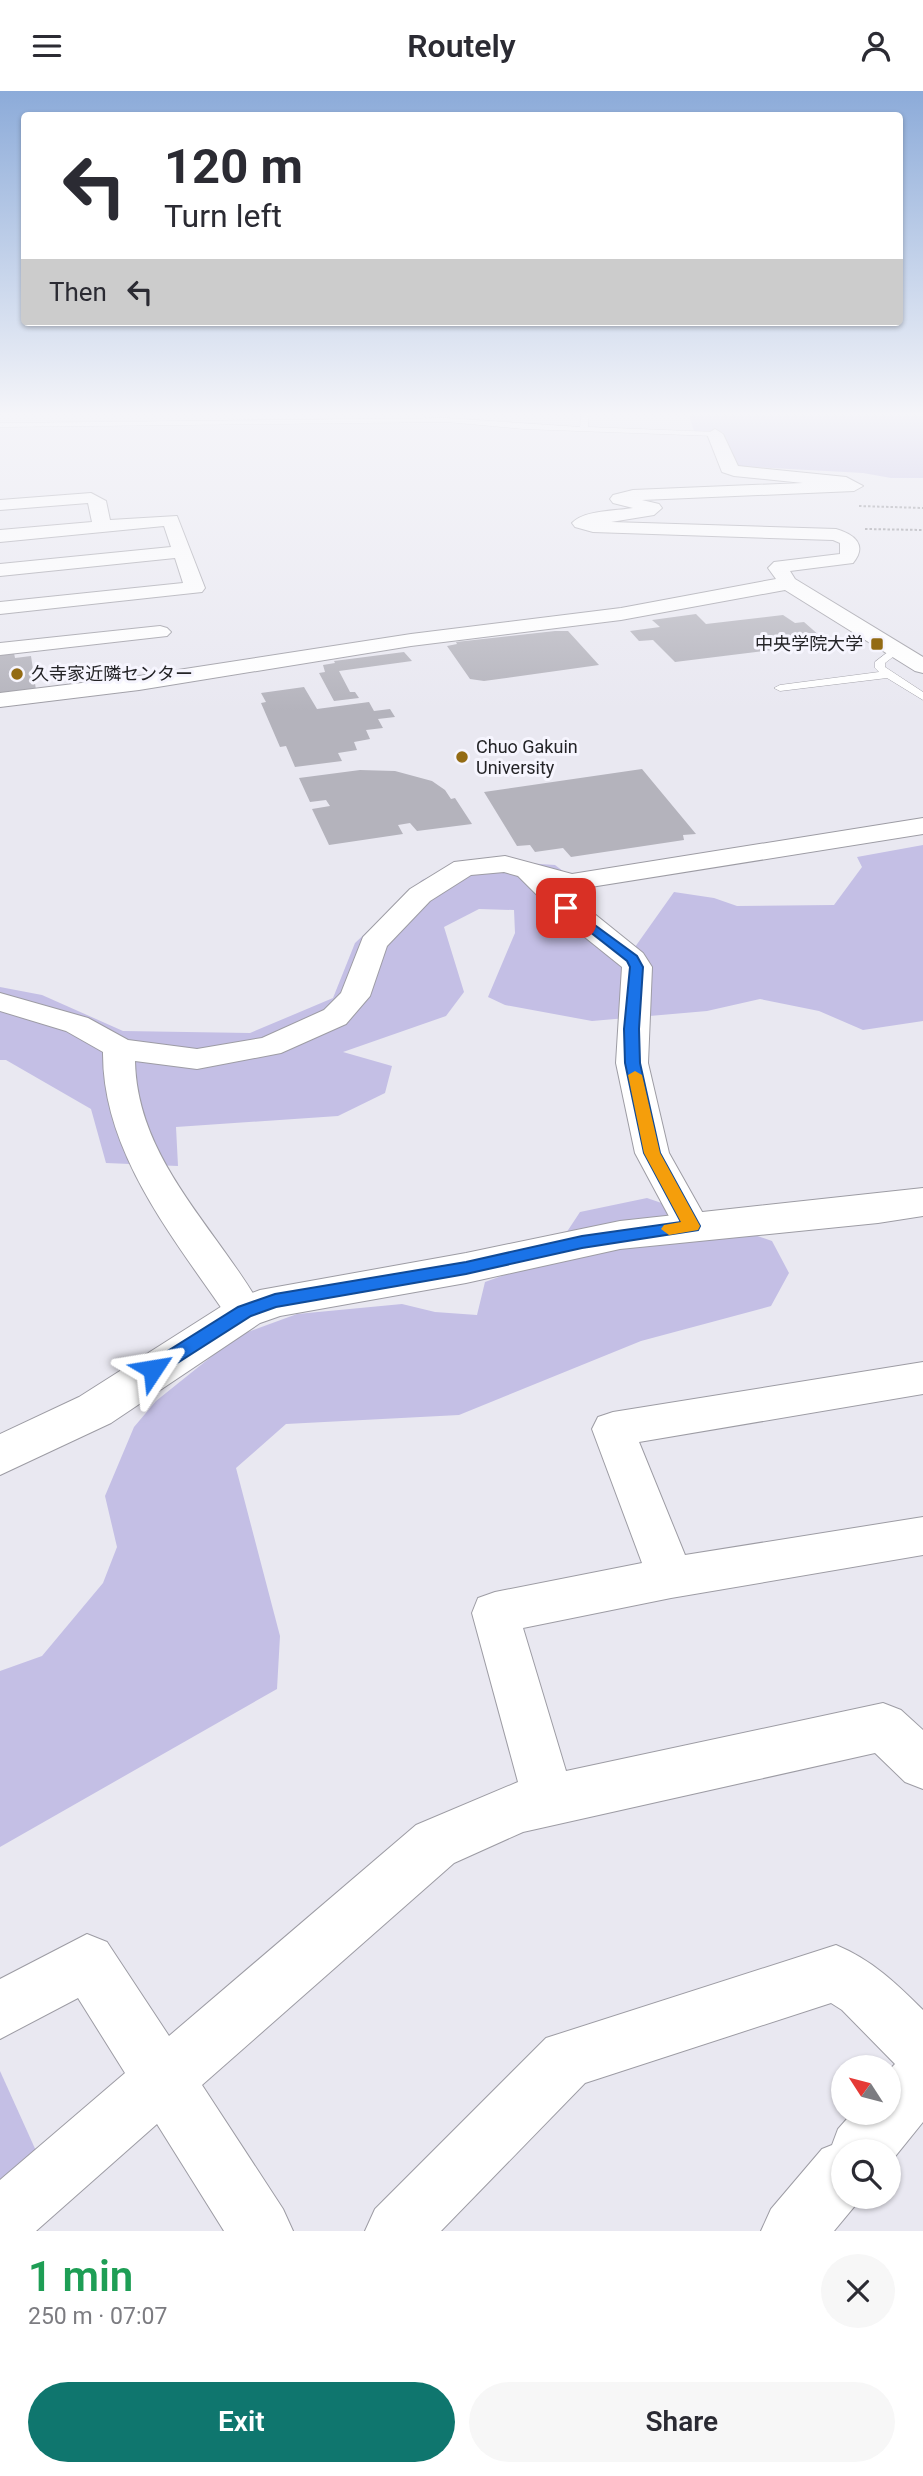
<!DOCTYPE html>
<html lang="en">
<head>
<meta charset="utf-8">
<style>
	:root { --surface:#fff; --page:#f7f7f7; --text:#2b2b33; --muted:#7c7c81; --accent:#0f766e }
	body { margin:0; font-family:Roboto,"Noto Sans JP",sans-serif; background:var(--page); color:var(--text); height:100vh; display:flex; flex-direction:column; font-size:26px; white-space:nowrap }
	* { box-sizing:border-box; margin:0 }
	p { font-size:23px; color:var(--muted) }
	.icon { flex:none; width:38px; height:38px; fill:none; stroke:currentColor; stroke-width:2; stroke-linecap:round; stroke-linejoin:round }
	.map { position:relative; height:2140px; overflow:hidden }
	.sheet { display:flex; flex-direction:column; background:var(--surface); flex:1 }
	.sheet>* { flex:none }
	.guide { position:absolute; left:21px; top:21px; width:882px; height:214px; border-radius:7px; box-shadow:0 2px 5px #0004; background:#fff; color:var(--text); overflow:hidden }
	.needle { width:46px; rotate:306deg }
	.tools { position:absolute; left:831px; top:1964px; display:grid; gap:14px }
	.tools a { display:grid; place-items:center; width:70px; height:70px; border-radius:50%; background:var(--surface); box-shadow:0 2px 5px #0004; font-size:35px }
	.pin { position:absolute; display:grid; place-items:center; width:60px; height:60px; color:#fff; margin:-30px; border-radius:14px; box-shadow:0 4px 10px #0006 }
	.me { position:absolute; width:77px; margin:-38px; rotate:57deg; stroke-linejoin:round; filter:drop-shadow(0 0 5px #0008) }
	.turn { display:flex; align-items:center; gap:24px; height:147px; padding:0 28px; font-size:32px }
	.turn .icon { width:91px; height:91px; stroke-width:2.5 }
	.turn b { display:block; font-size:49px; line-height:60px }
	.then { display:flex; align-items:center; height:66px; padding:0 28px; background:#0003; gap:14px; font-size:26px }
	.round { display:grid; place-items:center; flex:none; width:74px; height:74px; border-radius:37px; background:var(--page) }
	.summary { display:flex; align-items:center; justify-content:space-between; height:119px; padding:0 28px }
	h1 { font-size:42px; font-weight:600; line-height:52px; color:#1e9e55 }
	.action { display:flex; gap:14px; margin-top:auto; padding:14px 28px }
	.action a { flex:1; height:80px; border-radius:42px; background:var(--accent); color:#fff; font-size:28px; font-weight:600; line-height:80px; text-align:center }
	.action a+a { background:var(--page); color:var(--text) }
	header { display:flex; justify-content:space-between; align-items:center; height:91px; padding:0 28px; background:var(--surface); font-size:32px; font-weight:600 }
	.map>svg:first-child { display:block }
	.green { fill:#c4bfe5 }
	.building { fill:#b4b3bc }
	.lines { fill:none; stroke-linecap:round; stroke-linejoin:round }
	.lane-casing { stroke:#9d9ca4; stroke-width:1 }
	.street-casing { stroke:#9d9ca4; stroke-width:2 }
	.secondary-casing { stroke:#9d9ca4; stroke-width:2 }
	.path { stroke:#84848a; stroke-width:2; stroke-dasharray:2.5 2; stroke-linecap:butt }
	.lane { fill:#fff; fill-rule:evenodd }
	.street { fill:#fff; fill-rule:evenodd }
	.secondary { fill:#fff; fill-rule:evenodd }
	.route { fill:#1a73e8; stroke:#114b97; stroke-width:2 }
	.slow { fill:#f59e0b }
	.poi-dot { fill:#936b14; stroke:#f6f5fe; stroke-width:2.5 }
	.labels { text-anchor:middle; stroke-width:6; stroke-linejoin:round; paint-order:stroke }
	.far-poi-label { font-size:18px; fill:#242427; stroke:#f6f5fe; text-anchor:start }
</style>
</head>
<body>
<header><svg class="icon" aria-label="menu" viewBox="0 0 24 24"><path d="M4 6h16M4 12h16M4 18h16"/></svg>Routely<svg class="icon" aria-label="person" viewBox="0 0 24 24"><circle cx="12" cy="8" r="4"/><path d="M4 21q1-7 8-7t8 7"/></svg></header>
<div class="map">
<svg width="923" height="2140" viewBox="0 0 923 2140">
	<rect width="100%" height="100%" fill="#e9e8f1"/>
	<g class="green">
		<path d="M688,321h235v66h-32l-28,-5 -126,-7 -14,-34 -29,-1z"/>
		<path d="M923,754v176l-60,9 -44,-19 -59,-12 -53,12 -115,10 -87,-16 -17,-8 27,-64 -1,-23 -35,-1 -35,18 20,65 -18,24 -103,36 49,14 -7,27 -47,23 -162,11 2,39 -72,-3 -15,-54 -85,-49h-6v-73l42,8 81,36 127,2 83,-35 22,-55 67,-63 49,-21 84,6 37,28v20l43,34 39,-55 40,6 23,8 97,-1 28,-38 -5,-10z"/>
		<path d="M647,1107l125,43 17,32 -18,33 -130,35 -182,74 -173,9 -50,44 44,168 -3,53 -277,158v-176l42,-15 61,-73 14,-36 -12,-51 29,-69 22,-26 81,-65 60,-22 105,-10 33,8 42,3 8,-33 64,-23 31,-47z"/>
		<path d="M0,1980l37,82 -37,32z"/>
	</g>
	<g class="building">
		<path d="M696,523l10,10 77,-9 12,8 9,-1 24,21 -153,19 -22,-22 -14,1 -9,-10 30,-4 -8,-7z"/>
		<path d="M555,540h13l31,34 -115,16 -14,-2 -23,-33 10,-2 -1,-2z"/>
		<path d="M404,561l8,9 -73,10 11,21h5l4,6 -25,3 -15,-28 6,-1 -2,-7 12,-2 -1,-2z"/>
		<path d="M14,562l1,5 16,-2 5,34 -36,4v-39z"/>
		<path d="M304,596l13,22 52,-7 5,9 16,-2 5,8 -17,2 5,9 -17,2 4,9 -16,3 3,8 -19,3 4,8 -47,6 -9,-21 -6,1 -19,-44 5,-1 -5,-9z"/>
		<path d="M642,678l54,65 -13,1 1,5 -113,17 -8,-9 -28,4 -5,-7 -13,1 -33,-54z"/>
		<path d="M360,679l35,1 37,10 13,9 6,9 4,-1 17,26 -55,7 -7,-8 -12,2 5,9 -74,11 -17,-36 18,-3 -4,-6 -16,2 -11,-24z"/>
	</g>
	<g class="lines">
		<g class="lane-casing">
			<g id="lane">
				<path d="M581,321h8l-1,15 127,5 4,2 -4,2 -191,-7 -77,-7 -447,5v-4l447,-5 133,9z"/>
				<path d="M893,557l9,2 -17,13v4l38,25v8l-36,-22 -107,13 -6,-3 6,-3 99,-13 -4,-4v-6z"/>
			</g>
		</g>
		<g class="street-casing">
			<g id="street">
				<path d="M715,338l8,5 15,32 108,11 17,9 -9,5 -212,9 17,4 3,4 -8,7 -43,7 225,7c18,5 32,16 17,34l-63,8 5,8 128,78v16l-8,-2 -130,-81 -164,30 -210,26 -272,44 -139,17v-14l139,-17 272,-42 210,-26 155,-29 -8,-11 6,-6 66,-8v-11l-7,-3 -240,-8 -18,-5 -3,-4c12,-13 44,-12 61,-15l-20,-5 -3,-4 3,-4 20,-5 170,-7 -69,-7 -12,-4 -15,-38z"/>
				<path d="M91,402l15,8 4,19 67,-4 28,72 -3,4 -202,22v-12l183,-19 -8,-25 -175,18v-12l171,-17 -7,-21 -164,16v-12l92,-8 -4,-19 -88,7v-10z"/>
				<path d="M160,535l7,2 4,4 -4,4 -167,19v-12z"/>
				<path d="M923,727v16l-351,56 -11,-3 82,66 9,14 -4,96 21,90 41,73 -5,9 -13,4 -13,-4 -44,-82 -19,-90 6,-96 -66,-53 -38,-38 -14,-4 -33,3 -41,26 -43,45 -17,50 -24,28 -65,29 -84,16 -62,-8c2,100 84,169 129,251l-5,10 -14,5 -14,-5c-54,-80 -129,-168 -128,-270l-37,-21 -66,-20v-18l88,25 40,22 69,9 65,-11 62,-28 17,-17 22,-56 47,-48 44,-27 51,-6 67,18z"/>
				<path d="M923,1271v32l-284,48 46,113 238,-38v38l-252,43 -148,30 43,143 317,-68 18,7 22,20v59l-18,-7 -30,-29 -352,79 -69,31 -252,222 81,124 10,22h-69l-67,-107 -121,107h-36v-51l125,-107 -47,-75 -78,41v-60l87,-45 20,8 62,94 247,-211 102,-43 -46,-169 6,-15 17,-6 147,-29 -50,-134 6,-12 15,-5z"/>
				<path d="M836,1854c36,15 60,38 87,65v112l-34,42v-13h-45v45h19l-29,35h-73l10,-22 51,-60 10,-4 6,-16 15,-17h36v-42l6,-6 -53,-54 -11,-7 -246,80 -144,148h-76l10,-22 171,-171z"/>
			</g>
		</g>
		<g class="secondary-casing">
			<path id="secondary" d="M923,1097v28l-45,7 -258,26 -154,34 -186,33 -20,7 -149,100 -111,52v-41l79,-37 151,-96 30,-11 206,-37 154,-32z"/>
		</g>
		<g class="path">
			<path d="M859,415l64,2"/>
			<path d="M865,438l58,1"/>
		</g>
		<use href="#lane" class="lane"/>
		<use href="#street" class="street"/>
		<use href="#secondary" class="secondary"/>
	</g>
	<linearGradient id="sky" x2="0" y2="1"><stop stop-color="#8cabd9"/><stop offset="0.52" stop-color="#f5f5f9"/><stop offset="1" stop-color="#f5f5f9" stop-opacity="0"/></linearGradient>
	<rect width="923" height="621" fill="url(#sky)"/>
	<path class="route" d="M566,813l71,52 6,11 -4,62 1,34 20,90 40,73 -2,4 -116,18 -116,26 -190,33 -25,9 -91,58h-13l-3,-5 3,-5 91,-57 37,-13 191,-32 116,-26 99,-14 -37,-69 -19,-90 -1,-34 6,-62 -3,-6 -65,-51 -2,-2z"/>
	<path class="slow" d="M635,980l7,4 18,78 40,73 -2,4 -29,5 -8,-6 3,-4 17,-3 -37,-69 -16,-78z"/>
	<g class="poi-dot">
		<rect x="870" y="546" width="14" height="14" rx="3.5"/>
		<circle cx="17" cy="583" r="7"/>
		<circle cx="462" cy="666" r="7"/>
	</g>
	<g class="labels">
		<g class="far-poi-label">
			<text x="863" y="559" text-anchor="end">中央学院大学</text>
			<text x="31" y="589">久寺家近隣センター</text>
			<text x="476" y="662">Chuo Gakuin<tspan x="476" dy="21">University</tspan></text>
		</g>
	</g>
</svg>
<div class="tools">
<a><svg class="needle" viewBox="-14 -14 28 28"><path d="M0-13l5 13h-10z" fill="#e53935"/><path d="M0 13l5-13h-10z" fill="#7c7c81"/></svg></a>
<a><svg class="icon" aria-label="search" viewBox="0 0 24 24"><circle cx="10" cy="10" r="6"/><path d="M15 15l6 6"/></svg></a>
</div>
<div class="pin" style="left:566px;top:817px;background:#d93025"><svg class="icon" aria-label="arrive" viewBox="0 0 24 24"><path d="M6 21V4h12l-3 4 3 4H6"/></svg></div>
<svg class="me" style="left:153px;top:1278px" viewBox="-20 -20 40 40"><path d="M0-17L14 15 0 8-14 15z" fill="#1a73e8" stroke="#fff" stroke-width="4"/></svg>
<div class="guide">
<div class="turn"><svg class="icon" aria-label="left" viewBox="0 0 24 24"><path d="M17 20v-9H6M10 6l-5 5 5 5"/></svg><div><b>120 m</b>Turn left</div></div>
<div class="then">Then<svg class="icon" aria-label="left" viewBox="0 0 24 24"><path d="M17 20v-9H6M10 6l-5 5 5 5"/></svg></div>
</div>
</div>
<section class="sheet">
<div class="summary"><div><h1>1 min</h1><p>250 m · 07:07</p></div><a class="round"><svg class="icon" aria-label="close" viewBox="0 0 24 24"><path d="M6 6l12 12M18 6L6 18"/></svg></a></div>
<div class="action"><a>Exit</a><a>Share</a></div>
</section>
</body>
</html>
